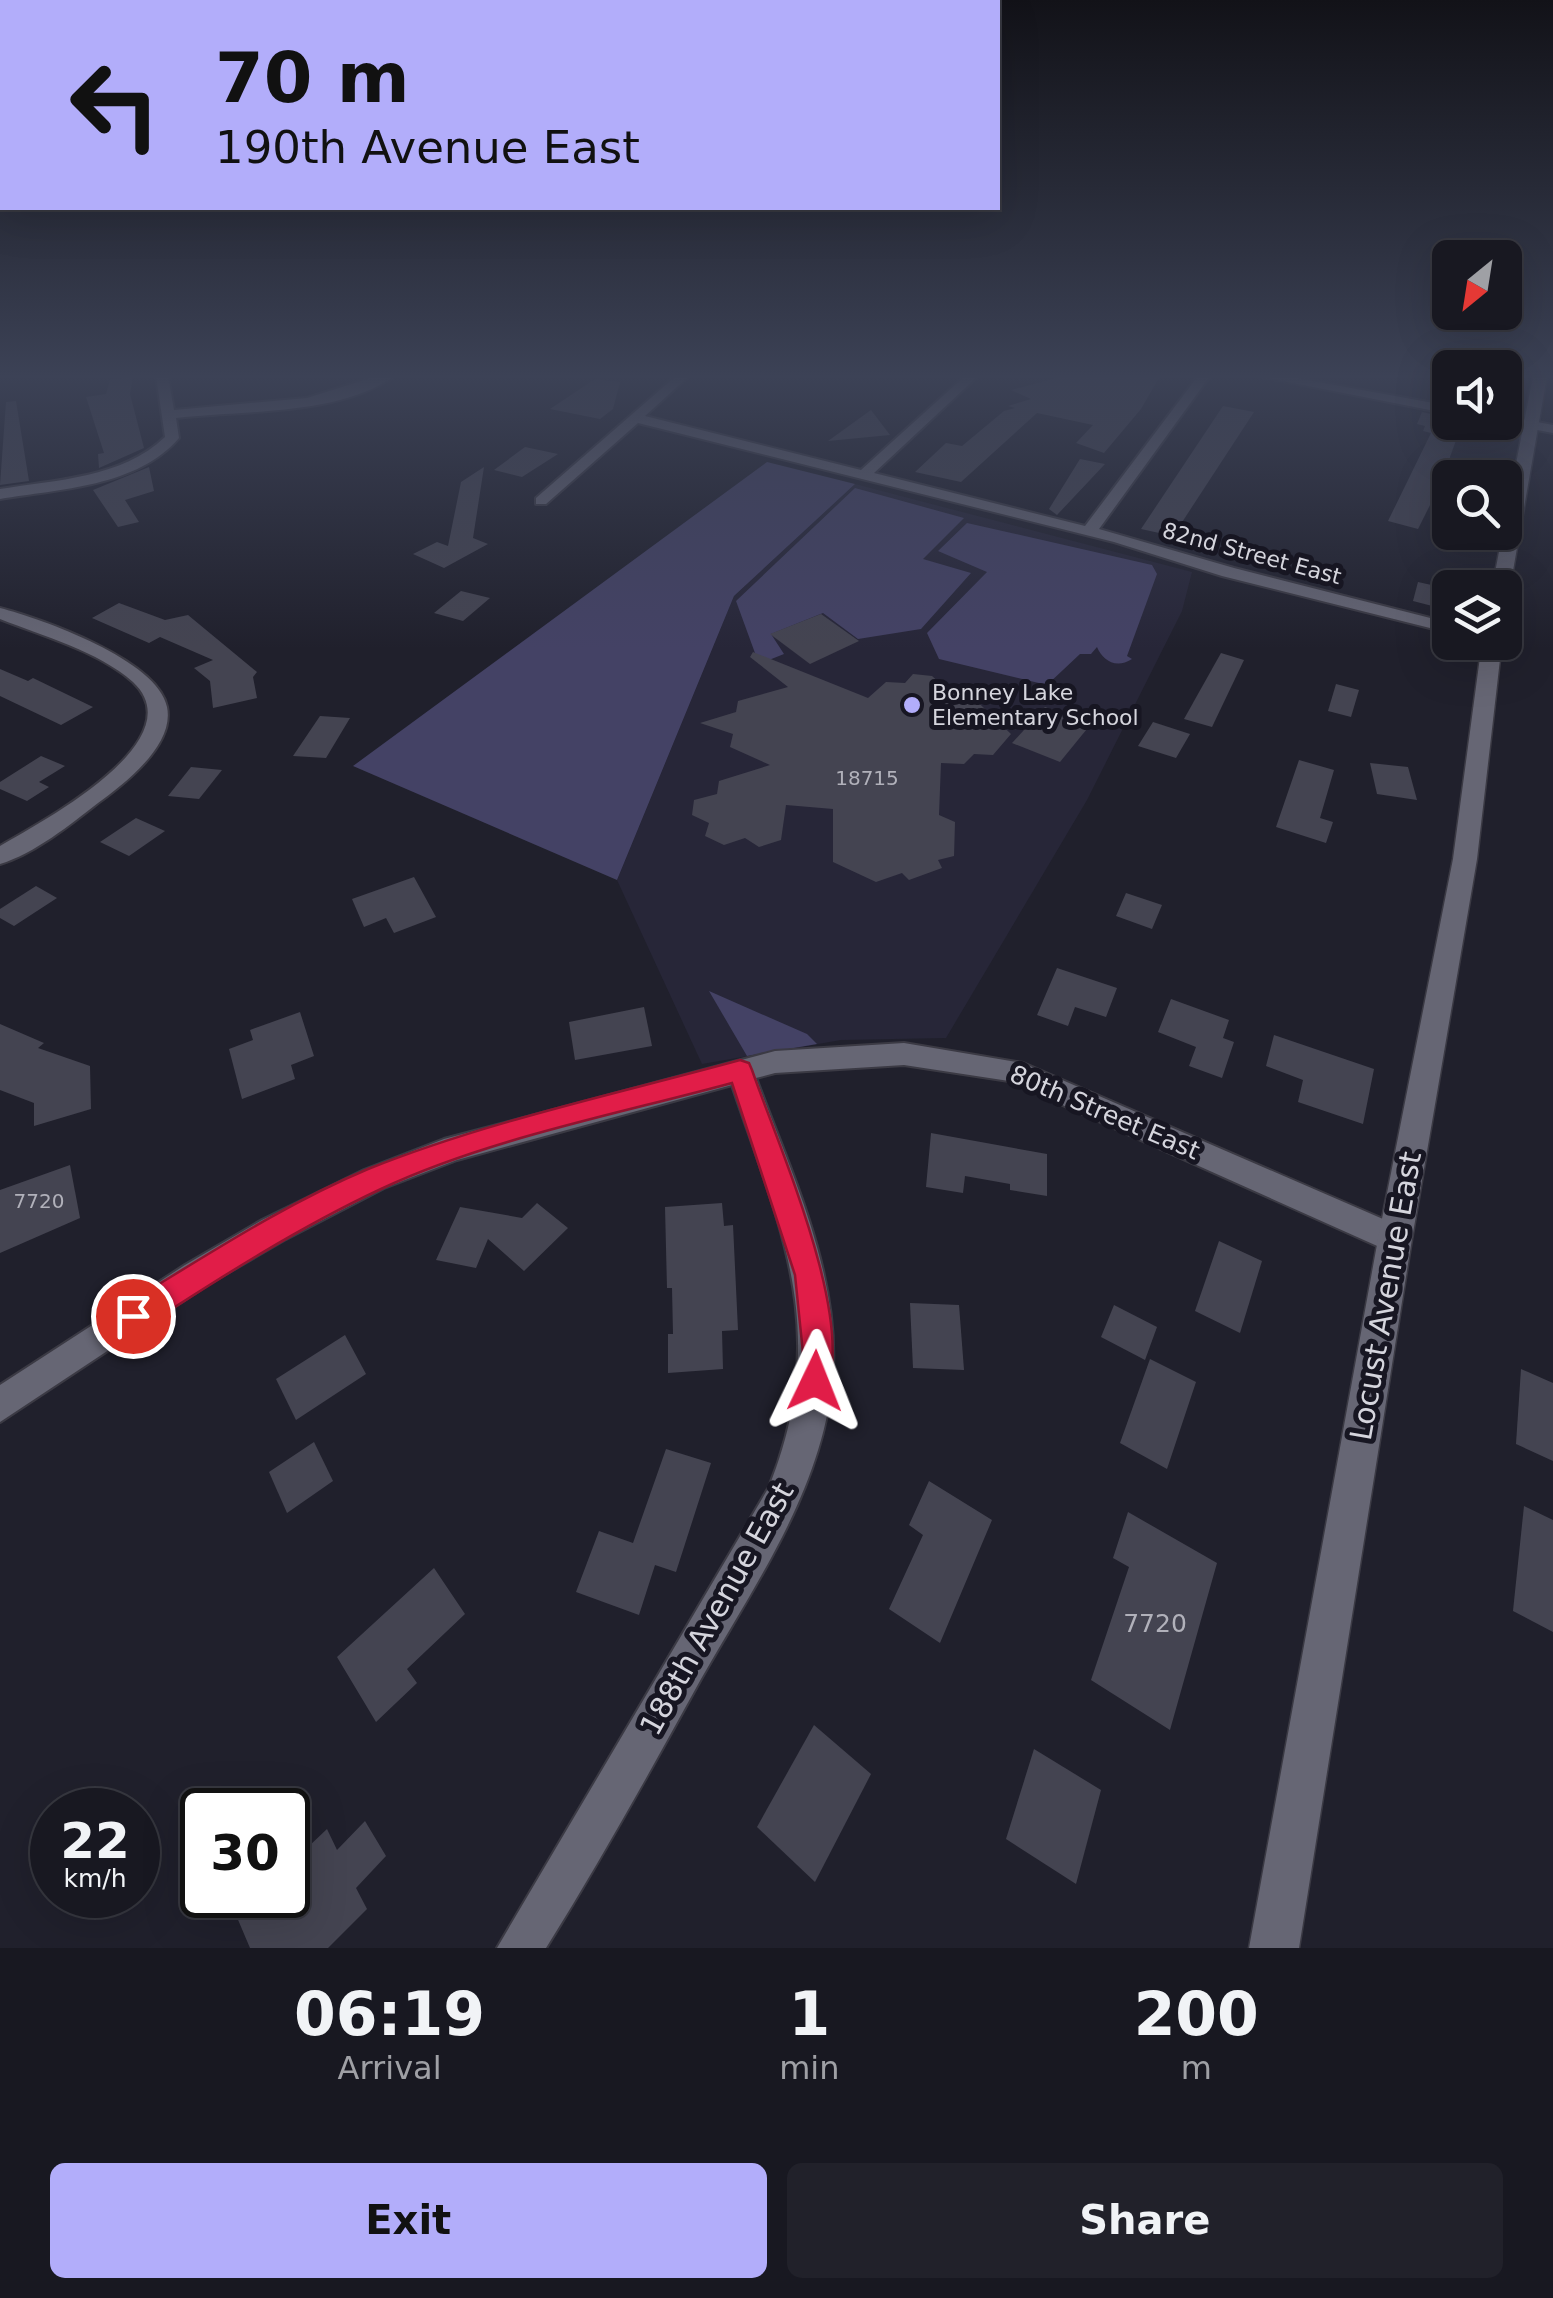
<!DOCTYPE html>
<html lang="en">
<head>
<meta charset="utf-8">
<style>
	:root { --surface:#181821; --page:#21212a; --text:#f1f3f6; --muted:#9fa0a5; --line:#36373f; --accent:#b2adfa }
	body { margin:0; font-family:"DejaVu Sans",sans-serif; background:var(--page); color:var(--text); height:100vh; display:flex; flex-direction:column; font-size:38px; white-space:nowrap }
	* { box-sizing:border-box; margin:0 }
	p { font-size:32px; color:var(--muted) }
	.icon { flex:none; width:55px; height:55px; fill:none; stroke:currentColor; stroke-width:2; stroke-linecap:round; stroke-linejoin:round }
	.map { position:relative; height:1948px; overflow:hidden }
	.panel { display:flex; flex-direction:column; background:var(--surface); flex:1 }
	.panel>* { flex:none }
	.guide { position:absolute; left:0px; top:0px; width:1000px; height:210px; box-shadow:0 10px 40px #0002,0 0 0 2px var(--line); background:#b2adfa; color:#111; overflow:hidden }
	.needle { width:65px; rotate:210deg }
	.buttons { position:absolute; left:1432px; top:240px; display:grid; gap:20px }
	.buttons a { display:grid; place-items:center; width:90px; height:90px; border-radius:15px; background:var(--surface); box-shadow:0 10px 40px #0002,0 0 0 2px var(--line); font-size:50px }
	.speed { position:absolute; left:30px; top:1788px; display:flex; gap:20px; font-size:50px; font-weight:700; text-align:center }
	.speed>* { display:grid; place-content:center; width:130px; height:130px; border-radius:50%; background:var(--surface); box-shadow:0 10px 40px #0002,0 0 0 2px var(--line); line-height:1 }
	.speed small { font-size:25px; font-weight:400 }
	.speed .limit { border:5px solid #111; border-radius:15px; background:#fff; color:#111 }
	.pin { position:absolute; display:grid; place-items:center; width:85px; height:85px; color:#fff; margin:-42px; border:5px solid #fff; border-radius:50%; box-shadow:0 2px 10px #0007 }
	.me { position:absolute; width:110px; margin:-55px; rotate:2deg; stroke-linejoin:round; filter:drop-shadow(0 0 8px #0008) }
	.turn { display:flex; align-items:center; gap:35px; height:210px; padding:0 50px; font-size:45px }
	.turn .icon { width:130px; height:130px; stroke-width:2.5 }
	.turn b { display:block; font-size:70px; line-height:85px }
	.eta { display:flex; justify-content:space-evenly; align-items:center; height:170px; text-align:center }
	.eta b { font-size:60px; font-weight:600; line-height:70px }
	.action { display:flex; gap:20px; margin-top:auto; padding:20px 50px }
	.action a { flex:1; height:115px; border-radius:15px; background:var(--accent); color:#111; font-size:40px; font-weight:600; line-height:115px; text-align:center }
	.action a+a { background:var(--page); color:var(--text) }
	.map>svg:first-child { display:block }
	.built { fill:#272638 }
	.green { fill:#444265 }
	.building { fill:#444451 }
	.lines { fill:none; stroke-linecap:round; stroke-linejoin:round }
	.minor-casing { stroke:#3b3a44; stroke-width:4 }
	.tertiary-casing { stroke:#3b3a44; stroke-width:3 }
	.minor { fill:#666674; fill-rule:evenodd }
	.tertiary { fill:#666674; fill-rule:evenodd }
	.route { fill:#e11d48; stroke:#92132f; stroke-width:2.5 }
	.poi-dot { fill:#b2adfa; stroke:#171622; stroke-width:4 }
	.labels { text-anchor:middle; stroke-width:10; stroke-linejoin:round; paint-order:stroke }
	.number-label { font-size:20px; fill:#b1b1ba }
	.far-street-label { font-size:22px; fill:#d5d5dd; stroke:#171622 }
	.far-poi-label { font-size:22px; fill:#d5d5dd; stroke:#171622; text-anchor:start }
	.street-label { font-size:25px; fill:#d5d5dd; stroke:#171622 }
	.near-number-label { font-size:25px; fill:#b1b1ba }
	.near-street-label { font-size:30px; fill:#d5d5dd; stroke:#171622 }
</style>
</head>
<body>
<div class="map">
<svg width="1553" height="1948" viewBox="0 0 1553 1948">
	<rect width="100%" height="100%" fill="#20202c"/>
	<path class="built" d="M855,484l337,88 -10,39 -95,189 -141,238 -105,2 -139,24 -85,-184 117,-284z"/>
	<g class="green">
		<path d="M767,462l88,22 -121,112 -117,284 -264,-114z"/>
		<path d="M855,488l109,30 -41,41 48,14 -50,56 -63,10 -35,-26 -52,21 13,20 -25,10 -23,-63z"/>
		<path d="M967,523l185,42 5,9 -30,82 5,3c-17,11 -30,0 -35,-12l-6,7h-11l-33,31 -108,-26 -12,-26 60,-61 -49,-21z"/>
		<path d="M709,991l98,43 10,10 -70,12z"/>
	</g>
	<g class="building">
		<path d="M1064,376h96l-19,33 -37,44 -28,-10 17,-18 -56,-12 -76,69 -46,-10 31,-29 16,3 42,-35 11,-3 -7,-2 23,-7 -20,-9z"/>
		<path d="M133,377l-3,17 14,54 -45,20 -1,-14 6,-1 -18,-56 20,-3 4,-14z"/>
		<path d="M595,379l25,3 -7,27 -13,10 -50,-10z"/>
		<path d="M16,401l13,80 -29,4 6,-83z"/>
		<path d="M1223,406l31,6 -81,124 -32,-7z"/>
		<path d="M871,410l19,25 -62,6z"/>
		<path d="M1422,412l28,6v12l9,2 -9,25v48l-18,-4 -14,28 -30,-8 43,-88 -8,-2 2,-5 -8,-2z"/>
		<path d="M525,447l33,7 -36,23 -28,-7z"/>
		<path d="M1080,459l25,5 -48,51 -8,-6z"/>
		<path d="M149,467l5,24 -29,9 14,22 -21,5 -25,-37z"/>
		<path d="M484,467l-11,71 15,6 -44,24 -31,-14 24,-12 11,4 13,-64z"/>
		<path d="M1418,582l27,6 -5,20 -27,-7z"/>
		<path d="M461,591l29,7 -27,23 -29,-8z"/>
		<path d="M119,603l46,17 23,-5 69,57 -4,5 4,21 -44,10 -3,-27 -16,-13 19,-8 -53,-23 -11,6 -57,-25z"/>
		<path d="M821,614l38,27 -49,23 -40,-30z"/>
		<path d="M753,652l115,46 18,-16 19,1 8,-9 19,2 10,9h18l51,49 -18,21 -19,-1 -10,10 -23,-1 -2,52 16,7 -1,34 -16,4 4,8 -33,12 -7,-7 -26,9 -43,-20v-53l-47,-4 -5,35 -22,7 -14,-9 -21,7 -19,-9 4,-13 -17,-8 2,-15 23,-6 2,-13 51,-16 -40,-18 3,-13 -33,-11 36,-11 2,-11 50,-14 -38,-30z"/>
		<path d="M1221,653l23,7 -32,67 -28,-8z"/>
		<path d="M0,669l28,12 5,-3 60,29 -32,18 -61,-29z"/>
		<path d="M1336,684l23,6 -8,27 -23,-6z"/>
		<path d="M1045,707l46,17 -31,38 -48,-19z"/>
		<path d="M320,716l30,2 -24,40 -33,-2z"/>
		<path d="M1153,722l37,12 -14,24 -38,-12z"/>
		<path d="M41,756l24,10 -26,16 10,5 -22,14 -27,-12v-7z"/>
		<path d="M1299,760l35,10 -14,48 13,4 -7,21 -50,-16z"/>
		<path d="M1370,763l38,4 9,33 -40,-6z"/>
		<path d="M191,767l31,3 -23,29 -31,-3z"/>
		<path d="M136,818l29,13 -36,25 -29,-14z"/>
		<path d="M414,877l22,40 -42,16 -8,-15 -22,9 -12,-28z"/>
		<path d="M36,886l21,12 -43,28 -14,-8v-9z"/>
		<path d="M1126,893l36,12 -10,24 -36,-13z"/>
		<path d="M1057,968l60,20 -11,29 -31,-10 -7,19 -31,-11z"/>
		<path d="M1171,999l58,21 -6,18 11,4 -12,36 -33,-12 7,-19 -38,-15z"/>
		<path d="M644,1007l8,39 -77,14 -6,-38z"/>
		<path d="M300,1012l14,44 -23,9 4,14 -53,20 -13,-50 24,-9 -3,-10z"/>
		<path d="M0,1024l44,19 -6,5 52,18 1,43 -57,17v-23l-34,-13z"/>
		<path d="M1274,1035l100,34 -11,55 -65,-22 5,-22 -37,-14z"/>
		<path d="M931,1133l116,21v42l-37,-6v-6l-45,-8 -2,17 -37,-6z"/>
		<path d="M70,1165l10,53 -80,35v-63z"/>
		<path d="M537,1203l31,25 -44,43 -36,-32 -12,29 -40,-8 24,-53 62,11z"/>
		<path d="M722,1203l2,23 9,-1 5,105 -16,1 1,38 -55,4v-39h5l-1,-46h-5l-2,-81z"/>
		<path d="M1219,1241l43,20 -22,72 -45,-22z"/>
		<path d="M910,1303l49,2 5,65 -51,-2z"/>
		<path d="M1114,1305l43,22 -12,33 -44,-23z"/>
		<path d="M345,1335l21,39 -70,46 -20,-41z"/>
		<path d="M1150,1359l46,23 -29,87 -47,-26z"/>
		<path d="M1521,1369l32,14v78l-37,-17z"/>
		<path d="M314,1442l19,39 -46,32 -18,-41z"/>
		<path d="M666,1449l45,14 -35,109 -21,-7 -16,50 -63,-23 23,-61 34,12z"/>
		<path d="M929,1481l63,39 -52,123 -51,-34 34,-74 -14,-10z"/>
		<path d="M1524,1506l29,14v112l-40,-21z"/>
		<path d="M1128,1512l89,51 -47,167 -79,-50 38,-113 -16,-9z"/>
		<path d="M434,1568l31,46 -58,55 10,14 -41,39 -39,-65z"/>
		<path d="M814,1725l57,49 -56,108 -58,-55z"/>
		<path d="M1034,1749l67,41 -25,94 -70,-45z"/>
		<path d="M365,1821l21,35 -30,32 11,21 -39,39h-78l-14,-33 21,-20h31v-29l39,-37 10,21z"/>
	</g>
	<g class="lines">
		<g class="minor-casing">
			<g id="minor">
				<path d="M156,376h12l6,34 133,-12 70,-22h17c-54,40 -153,34 -218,42l3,20c-42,49 -120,51 -179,61v-10c56,-9 122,-11 165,-52z"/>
				<path d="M676,376h13l-44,40 216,54 104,-94h13l-104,97 211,53 113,-150h12l-111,153 135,39 216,55v10l-228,-57 -108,-34 -476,-119 -92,81h-10v-6z"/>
				<path d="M1258,376h27l165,30v8z"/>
				<path d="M1505,416l48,9v8l-53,-10 5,-1z"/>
				<path d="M0,608c42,11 158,52 167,99 8,38 -43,77 -69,96 -27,21 -64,51 -98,61v-18c39,-23 196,-105 133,-164 -35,-31 -90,-46 -133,-63z"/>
				<path d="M904,1043l119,20 383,166 4,10 -4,10 -11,4 -11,-4 -375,-168 -105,-16 -129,8 -19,5c34,92 82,191 77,291 -6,114 -77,213 -132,310 -50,91 -100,181 -155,269h-49l272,-461c62,-156 13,-254 -37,-402l-275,75 -73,28 -100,52 -77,45 -207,137v-37l185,-120 77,-45 102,-50 80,-31 331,-88z"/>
			</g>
		</g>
		<g class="tertiary-casing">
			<g id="tertiary">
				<path d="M1533,376h14l-37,212 -5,5v-5h-13z"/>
				<path d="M1482,642h20l-25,217 -65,380 -113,709h-50l129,-709 75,-380z"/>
			</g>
		</g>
		<use href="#minor" class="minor"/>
		<use href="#tertiary" class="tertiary"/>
	</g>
	<linearGradient id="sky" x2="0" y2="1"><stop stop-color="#121218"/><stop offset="0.58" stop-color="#3c4256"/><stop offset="1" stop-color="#3c4256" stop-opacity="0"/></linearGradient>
	<rect width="1553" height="649" fill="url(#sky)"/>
	<path class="route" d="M740,1060l9,3 3,7c26,75 104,249 74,322l-11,4 -11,-4 -4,-11 3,-28 -8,-78 -63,-192c-114,31 -245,56 -351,106 -83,39 -160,88 -237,138l-11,4 -10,-4 -4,-11 4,-10c80,-48 159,-101 245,-137 120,-48 248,-75 372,-109z"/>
	<circle class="poi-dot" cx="912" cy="705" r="10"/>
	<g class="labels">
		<g class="number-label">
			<text x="867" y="785">18715</text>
			<text x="39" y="1208">7720</text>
		</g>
		<g class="far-street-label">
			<text transform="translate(1252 553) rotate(15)" y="8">82nd Street East</text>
		</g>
		<g class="far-poi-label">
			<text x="932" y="700">Bonney Lake<tspan x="932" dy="25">Elementary School</tspan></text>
		</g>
		<g class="street-label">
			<text transform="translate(1105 1112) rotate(23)" y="9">80th Street East</text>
		</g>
		<g class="near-number-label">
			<text x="1155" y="1632">7720</text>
		</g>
		<g class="near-street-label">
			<text transform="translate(1386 1296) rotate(-80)" y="10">Locust Avenue East</text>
			<text transform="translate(717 1609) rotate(-61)" y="10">188th Avenue East</text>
		</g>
	</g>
</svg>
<div class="buttons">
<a><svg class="needle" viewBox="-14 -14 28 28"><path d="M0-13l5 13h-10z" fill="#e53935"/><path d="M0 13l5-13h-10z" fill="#9fa0a5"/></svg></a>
<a><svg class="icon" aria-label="sound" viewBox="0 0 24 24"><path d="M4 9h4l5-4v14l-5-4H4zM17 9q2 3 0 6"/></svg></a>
<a><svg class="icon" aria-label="search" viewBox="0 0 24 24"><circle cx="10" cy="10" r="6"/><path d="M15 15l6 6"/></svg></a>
<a><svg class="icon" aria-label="layers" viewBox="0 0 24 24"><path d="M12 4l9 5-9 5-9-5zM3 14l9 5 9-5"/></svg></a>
</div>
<div class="speed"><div>22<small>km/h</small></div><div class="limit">30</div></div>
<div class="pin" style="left:133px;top:1316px;background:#d93025"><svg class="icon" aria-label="arrive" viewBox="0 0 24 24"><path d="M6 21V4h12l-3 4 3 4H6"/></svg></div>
<svg class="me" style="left:815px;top:1381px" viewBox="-20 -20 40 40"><path d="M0-17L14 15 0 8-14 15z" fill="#e11d48" stroke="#fff" stroke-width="4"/></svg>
<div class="guide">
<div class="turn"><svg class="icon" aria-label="left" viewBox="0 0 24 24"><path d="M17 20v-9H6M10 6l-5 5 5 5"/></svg><div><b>70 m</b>190th Avenue East</div></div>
</div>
</div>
<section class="panel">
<div class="eta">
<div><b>06:19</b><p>Arrival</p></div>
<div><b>1</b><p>min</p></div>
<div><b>200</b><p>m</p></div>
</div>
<div class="action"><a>Exit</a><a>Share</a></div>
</section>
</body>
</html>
